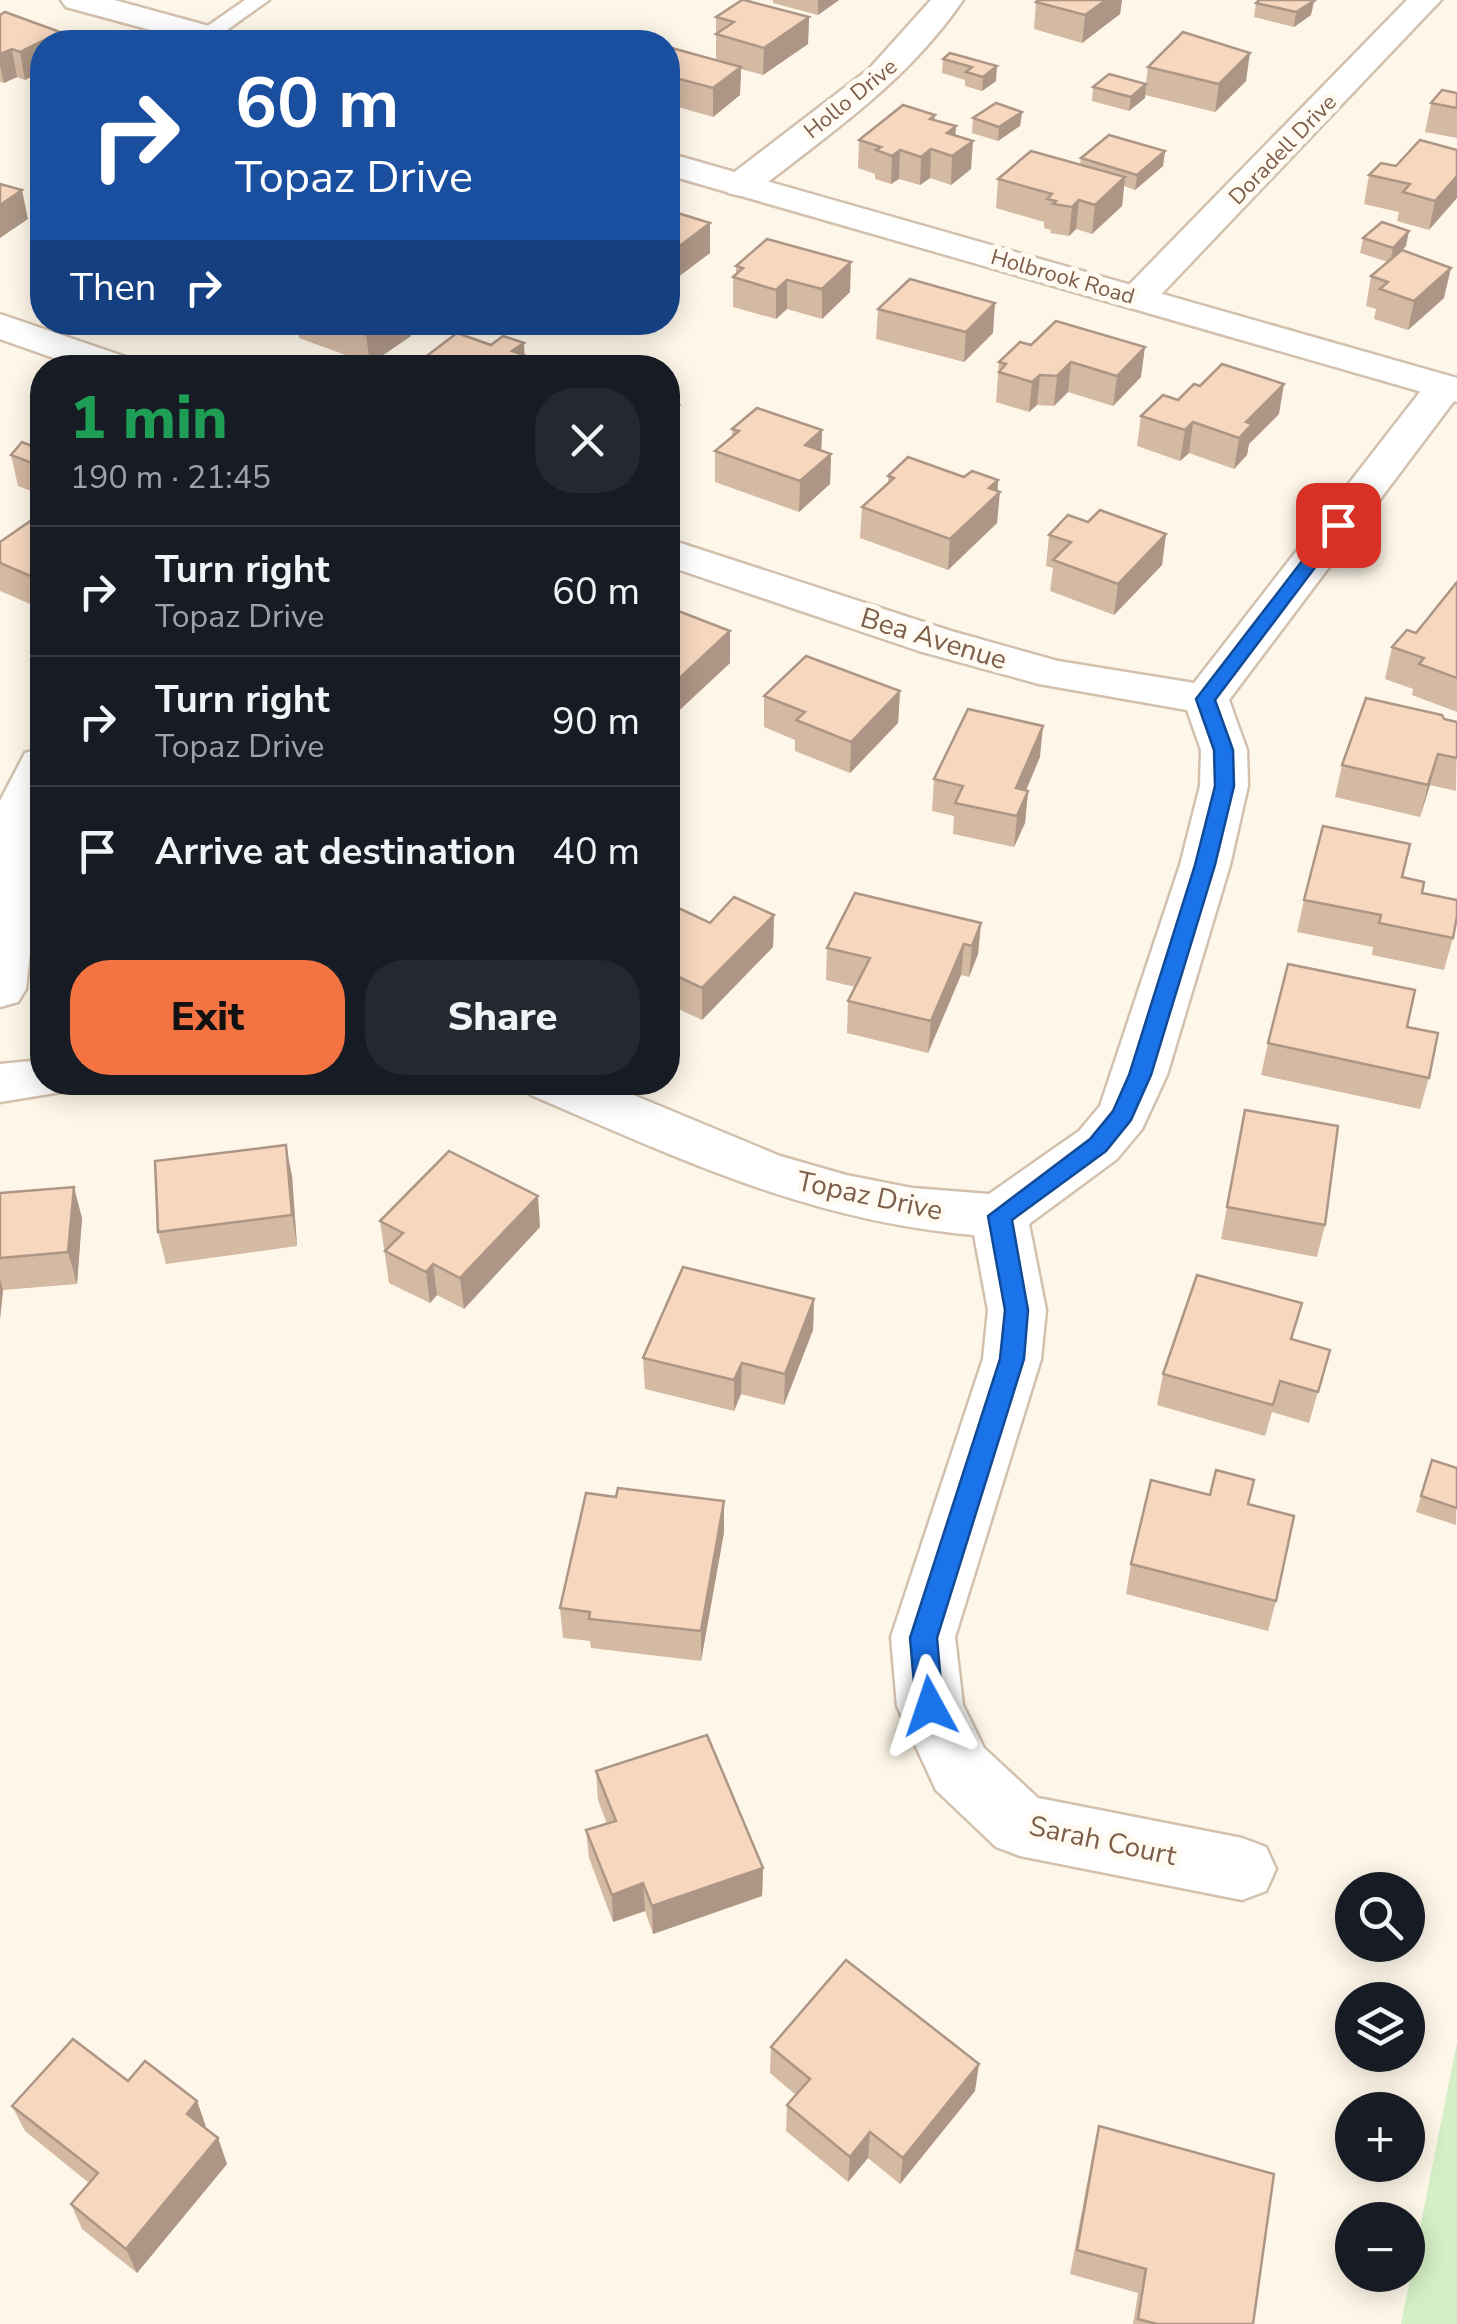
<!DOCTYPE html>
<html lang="en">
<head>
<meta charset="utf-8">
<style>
	:root { --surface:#171b24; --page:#242831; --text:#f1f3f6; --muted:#9ea1a6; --line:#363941; --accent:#f47343 }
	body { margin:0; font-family:"Nunito Sans",sans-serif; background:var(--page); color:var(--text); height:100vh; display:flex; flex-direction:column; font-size:38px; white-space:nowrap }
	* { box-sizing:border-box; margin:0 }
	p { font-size:32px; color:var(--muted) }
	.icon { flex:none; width:55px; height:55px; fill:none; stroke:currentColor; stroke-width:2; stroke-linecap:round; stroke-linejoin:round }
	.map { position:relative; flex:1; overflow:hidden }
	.side { position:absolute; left:30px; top:355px; width:650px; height:740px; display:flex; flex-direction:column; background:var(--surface); border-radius:40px; box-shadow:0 5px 25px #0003 }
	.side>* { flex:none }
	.hud { position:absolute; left:30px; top:30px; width:650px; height:305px; border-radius:40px; box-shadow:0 5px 25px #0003; background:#1a4fa0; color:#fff; overflow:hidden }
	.controls { position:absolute; left:1335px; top:1872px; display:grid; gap:20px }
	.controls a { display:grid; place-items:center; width:90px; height:90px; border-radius:50%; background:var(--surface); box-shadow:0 5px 25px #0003; font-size:50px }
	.pin { position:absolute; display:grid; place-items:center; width:85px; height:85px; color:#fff; margin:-42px; border-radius:20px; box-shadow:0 5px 15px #0006 }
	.me { position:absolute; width:110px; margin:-55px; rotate:355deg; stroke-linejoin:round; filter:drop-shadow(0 0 8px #0008) }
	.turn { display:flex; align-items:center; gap:35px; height:210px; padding:0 40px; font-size:45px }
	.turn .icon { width:130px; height:130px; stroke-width:2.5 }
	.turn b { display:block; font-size:70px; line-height:85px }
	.then { display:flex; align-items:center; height:95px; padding:0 40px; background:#0003; gap:20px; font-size:38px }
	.round { display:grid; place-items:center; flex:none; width:105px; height:105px; border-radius:40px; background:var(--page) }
	.headline { display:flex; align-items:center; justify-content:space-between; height:170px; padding:0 40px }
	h1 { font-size:60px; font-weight:800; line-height:75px; color:#1e9e55 }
	.button { display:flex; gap:20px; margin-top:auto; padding:20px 40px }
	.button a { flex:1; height:115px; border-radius:40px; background:var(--accent); color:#111; font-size:40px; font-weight:800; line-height:115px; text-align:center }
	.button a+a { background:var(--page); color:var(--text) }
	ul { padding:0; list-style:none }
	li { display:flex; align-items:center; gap:30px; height:130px; padding:0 40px; border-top:2px solid var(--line) }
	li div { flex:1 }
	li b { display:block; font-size:38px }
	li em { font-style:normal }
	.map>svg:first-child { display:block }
	.green { fill:#d4efc5 }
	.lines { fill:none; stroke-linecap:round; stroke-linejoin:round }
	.service-casing { stroke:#d3c0ad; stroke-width:5 }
	.minor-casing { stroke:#d3c0ad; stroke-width:5 }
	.tertiary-casing { stroke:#d3c0ad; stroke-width:5 }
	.service { fill:#fff; fill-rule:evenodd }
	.minor { fill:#fff; fill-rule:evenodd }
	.tertiary { fill:#fff; fill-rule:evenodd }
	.wall { fill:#d4b9a3 }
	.shaded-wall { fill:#ad9685 }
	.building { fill:#f7d7be; stroke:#ad9685; stroke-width:2.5 }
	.route { fill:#1a73e8; stroke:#114b97; stroke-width:2.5 }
	.labels { text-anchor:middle; stroke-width:10; stroke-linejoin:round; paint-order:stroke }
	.far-street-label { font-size:22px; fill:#7d5e49; stroke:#fffaf2 }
	.street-label { font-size:28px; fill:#7d5e49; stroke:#fffaf2 }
</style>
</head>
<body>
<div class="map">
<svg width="1457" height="2324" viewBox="0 0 1457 2324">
	<rect width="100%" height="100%" fill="#fef7e9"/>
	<path class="green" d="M1457,2042v282h-56z"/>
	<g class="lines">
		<g class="service-casing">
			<path id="service" d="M245,0h24l-56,40h-14l-4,-4 4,-4z"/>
		</g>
		<g class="minor-casing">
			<g id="minor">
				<path d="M931,0h32c-55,81 -133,133 -209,193l-13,3 -13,-3 -5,-8 5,-8 141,-108z"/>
				<path d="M1407,0h34l-290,305 -13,3 -13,-3 -6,-8 6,-8z"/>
				<path d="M0,314l135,46 5,8h-58l-82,-29z"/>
				<path d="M1444,375l13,3v19l-228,303 18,50 1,36 -18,79 -63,210 -25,54 -25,30 -88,65 17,86 -5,49 -86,278 8,68 21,43 54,50 204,40 24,9 10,22 -10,22 -24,9 -222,-44 -24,-9 -60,-57 -39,-84 -6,-69 92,-278 5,-49 -14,-75c-164,-14 -294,-76 -443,-140l-7,-13h78l178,74 66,19 66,13 77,6 90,-63 21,-25 80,-241 20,-79 1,-36 -14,-40 -148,-26 -120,-33 -251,-85v-27l283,92 107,30 136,22 236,-304z"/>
				<path d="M42,748v95l-16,146 -8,13 -18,5v-206l25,-48z"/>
				<path d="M42,1060v22h25l-6,10 -61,10v-38z"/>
			</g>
		</g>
		<g class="tertiary-casing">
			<g id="tertiary">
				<path d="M61,0h53l128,35 5,7h-52l-129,-35z"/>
				<path d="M668,153l789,225v24l-789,-227z"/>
			</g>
		</g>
		<use href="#service" class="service"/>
		<use href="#minor" class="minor"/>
		<use href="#tertiary" class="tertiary"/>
	</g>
	<g class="wall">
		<path d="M773,0h66l-21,15 -45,-12z"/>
		<path d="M1038,0h84l-2,14 -38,29 -48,-14 2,-27z"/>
		<path d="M1314,1l-3,14 -17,12 -40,-10 2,-14z"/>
		<path d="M0,15l60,17 2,10h-20v41l-6,-3 -1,-5 -10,5 -8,-3 -13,6 -4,-1z"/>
		<path d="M716,17h93l-1,27 -45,31 -22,-6 -1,26 -27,22 -45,-13v-57l48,13z"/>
		<path d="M950,53l46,28 -14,10 -17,-5v-6l-23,-7 1,-14z"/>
		<path d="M1148,67l98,14 -31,31 -70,-17v3l-16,13 -37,-10 1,-14 53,-3z"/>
		<path d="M1457,93v45l-32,-6 6,-29z"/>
		<path d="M1022,112l-2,14 -22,15 -26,-8 1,-15z"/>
		<path d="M935,115v5l20,15 16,34 -20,16 -21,-7 -10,7 -21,-6 -8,5 -16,-5v-5l-17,-6 1,-28z"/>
		<path d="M1457,150l-28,80 -32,-9 2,-9 -35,-8 5,-29 27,-9z"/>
		<path d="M1165,151l-2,15 -28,24 -11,-4 -2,20 -30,28 -16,-5 -7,7 -19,-3 1,-3 -7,-2v-6l-48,-14 2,-29 82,-14 1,-7z"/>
		<path d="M668,210l42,43 -32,24 -10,-3z"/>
		<path d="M1363,238l43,8 -4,4 42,48 -36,32 -34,-11 2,-10 -10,-3 5,-30 17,-14 -28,-9z"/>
		<path d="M736,266l114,26 -28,27 -35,-10 -11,10 -43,-12v-30l3,-3z"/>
		<path d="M878,309l115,24 -29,29 -88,-23z"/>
		<path d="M297,322h113l1,14 -41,28 -71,-26z"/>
		<path d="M1020,342l121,35 -28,29 -45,-14 -14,14 -17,-1 -8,7 -33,-10 3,-40z"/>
		<path d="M524,356l10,3 1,9h-110l-1,-10z"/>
		<path d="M1178,400l101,14 -30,30 -2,11 -13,14 -45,-16 -9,8 -43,-15 4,-30z"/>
		<path d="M732,429l90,1 -1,21 10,3 -1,30 -31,28 -84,-30v-31l17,-15z"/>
		<path d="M42,439v56l-24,-9 -7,-31 21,-9z"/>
		<path d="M888,476l110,4 -1,43 -49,47 -88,-32 2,-31 26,-24z"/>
		<path d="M42,513v96l-42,-18v-49z"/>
		<path d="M1088,522l78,12 -4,31 -48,50 -64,-24 3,-23 -7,-2 3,-31z"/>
		<path d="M1457,582v130l-45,-17 1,-6 -28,-10 7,-32 24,-14z"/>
		<path d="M668,607l62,24v32l-59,55 -3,-1z"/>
		<path d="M900,691l-2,32 -48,50 -55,-22v-11l-31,-13v-31z"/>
		<path d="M1444,719l13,3 -1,69 -26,-6 -10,32 -85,-20 7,-32z"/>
		<path d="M1040,757l-14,34h2l-3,32 -11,24 -61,-13 1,-18 -22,-5 2,-32z"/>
		<path d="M1402,877l20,16 31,45 -9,32 -72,-15 1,-8 -76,-15 7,-32z"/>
		<path d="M668,903l42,20 64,-8 -1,32 -71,73 -34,-16z"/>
		<path d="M981,923l-3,31 -9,23 -8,-2 -33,78 -81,-20 1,-32 7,-14 -29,-7 1,-32z"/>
		<path d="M1407,1027l22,51 -9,31 -159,-34 7,-32z"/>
		<path d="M1245,1110l80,115 -8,32 -96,-18z"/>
		<path d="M292,1176l5,70 -131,18 -8,-32z"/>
		<path d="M0,1193l82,25 -5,66 -74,6 -3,29z"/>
		<path d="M380,1221l160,6 -76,82 -27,-14 -7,8 -41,-20z"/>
		<path d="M814,1299l-1,31 -29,75 -43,-11 -7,17 -89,-22 -2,-31z"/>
		<path d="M1293,1339l37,11 -21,73 -37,-11 -7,24 -108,-31 6,-31z"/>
		<path d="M1432,1460l25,8 -1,57 -40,-13z"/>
		<path d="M1248,1504l28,97 -8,30 -142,-37 5,-30z"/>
		<path d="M724,1532l-23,129 -110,-13 -1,-7 -27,-3 -3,-30z"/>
		<path d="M596,1771l167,97 -1,28 -109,38 -8,-23 -32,11 -24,-64 -3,-28 21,-6 -9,-24z"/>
		<path d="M771,2047l204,44 -75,93 -32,-26 -20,24 -62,-51 1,-26 9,-10 -26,-22z"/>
		<path d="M128,2081l69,20 9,26 -1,1 13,10 9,26 -90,109 -55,-44 -11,-25 18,-21 -64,-52 -13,-25z"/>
		<path d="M1099,2126l154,198h-120l5,-31 -68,-19 23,-122z"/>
	</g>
	<g class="shaded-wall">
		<path d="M818,0h21l-21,15z"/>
		<path d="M1106,0h16l-2,14 -38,29 3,-28z"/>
		<path d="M1314,1l-3,14 -17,12 2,-15z"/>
		<path d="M809,17l-1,27 -45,31 1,-27z"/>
		<path d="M60,32l2,10h-20v28l-9,-4 2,9 -10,5 -5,-28z"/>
		<path d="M12,49l5,28 -13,6 -4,-18v-11z"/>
		<path d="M1250,53l-4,28 -31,31 4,-28z"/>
		<path d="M997,66l-1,15 -14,10 1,-14z"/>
		<path d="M741,67l-1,28 -27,22v-29z"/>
		<path d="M1146,84l-1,14 -16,13 2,-14z"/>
		<path d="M1022,112l-2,14 -22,15 1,-14z"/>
		<path d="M956,126l-2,29 19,-14 -2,28 -20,16 1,-29 -5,-23z"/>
		<path d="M931,149l-1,29 -10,7 1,-28z"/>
		<path d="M900,150l-1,29 -8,5 1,-28z"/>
		<path d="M1165,151l-2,15 -28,24 2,-15z"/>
		<path d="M1457,176v22l-28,32 6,-29z"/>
		<path d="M1125,177l-3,29 -30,28 3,-29z"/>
		<path d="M22,190l6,29 -28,19v-33z"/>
		<path d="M1079,200l-3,29 -7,7 3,-29z"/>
		<path d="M710,223v30l-32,24 -1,-29z"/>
		<path d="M1409,231l-3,15 -16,17 3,-15z"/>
		<path d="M851,262l-1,30 -28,27v-30z"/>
		<path d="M1451,268l-7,30 -36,32 6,-29z"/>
		<path d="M787,280v29l-11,10v-29z"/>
		<path d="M995,303l-2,30 -29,29 2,-30z"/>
		<path d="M384,322h26l1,14 -41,28 -4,-30z"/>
		<path d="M524,343l1,23 9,-7 1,9h-22l-1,-17z"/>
		<path d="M1145,347l-4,30 -28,29 4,-30z"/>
		<path d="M1071,362l-3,30 -14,14 3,-30z"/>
		<path d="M1040,375l-3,30 -8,7 3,-30z"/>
		<path d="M1284,384l-5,30 -30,30 -2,11 -13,14 5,-31 7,-16z"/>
		<path d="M671,387v24l8,-6v30l-11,9v-55z"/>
		<path d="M1193,422l-4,31 -9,8 5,-31z"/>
		<path d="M822,430l-1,30 -16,-15z"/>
		<path d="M831,454l-1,30 -31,28 1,-31z"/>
		<path d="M998,480l-1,15 3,-3 -3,31 -49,47 2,-31 39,-51z"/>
		<path d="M1166,534l-4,31 -48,50 4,-31z"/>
		<path d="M42,573v36l-7,-31z"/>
		<path d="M730,631v32l-59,55 -1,-31z"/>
		<path d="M900,691l-2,32 -48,50 1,-31z"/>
		<path d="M1043,726l-3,31 -25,58 1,-27z"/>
		<path d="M1438,754l-8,31 -10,32 8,-32z"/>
		<path d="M1028,791l-3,32 -11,24 3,-31z"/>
		<path d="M774,915l-1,32 -71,73v-32z"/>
		<path d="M981,923l-3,31 -9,23 3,-31z"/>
		<path d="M964,944l-3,31 -33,78 3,-32z"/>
		<path d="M286,1145l6,31 5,70 -5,-31z"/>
		<path d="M74,1187l8,31 -5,66 -9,-32z"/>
		<path d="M538,1196l2,31 -76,82 -4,-31z"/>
		<path d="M433,1264l4,31 -7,8 -4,-31z"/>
		<path d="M0,1279l3,11 -3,29z"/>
		<path d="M814,1299l-1,31 -29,75 1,-31z"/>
		<path d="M742,1363l-1,31 -7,17v-31z"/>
		<path d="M724,1501v31l-23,129v-30z"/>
		<path d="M763,1868l-1,28 -109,38 -1,-28z"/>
		<path d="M643,1883l2,28 -32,11 -1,-27z"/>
		<path d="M979,2064l-4,27 -75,93 3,-26z"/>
		<path d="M197,2101l9,26 -10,13 -9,-26z"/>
		<path d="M870,2132l-2,26 -20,24 2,-25z"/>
		<path d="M218,2138l9,26 -90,109 -11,-24z"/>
	</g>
	<g class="building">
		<path d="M742,0h2l65,17 -45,31 -48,-14 18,-12 -18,-5z"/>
		<path d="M1038,0h68l-21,15 -49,-13z"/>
		<path d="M1259,0h51l4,1 -18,11 -40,-9z"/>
		<path d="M5,12l55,20 -40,20 -8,-3 -12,5v-39z"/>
		<path d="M1183,32l67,21 -31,31 -71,-17z"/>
		<path d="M668,47l73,20 -28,21 -45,-12z"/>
		<path d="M950,53l47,13 -14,11 -17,-5 6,-5 -29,-8z"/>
		<path d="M42,62v8l-9,-4z"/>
		<path d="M1109,74l37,10 -15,13 -38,-10z"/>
		<path d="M1442,90l15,3v15l-26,-5z"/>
		<path d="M996,103l26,9 -23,15 -26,-9z"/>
		<path d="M903,105l32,10 -5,4 26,7 -9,7 26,8 -21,15 -21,-7 -10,8 -21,-7 -8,6 -16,-6 5,-3 -22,-7z"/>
		<path d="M1109,135l56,16 -28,24 -56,-17z"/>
		<path d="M1420,140l37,10v26l-22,25 -32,-9 7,-8 -41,-9 12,-12 15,3z"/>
		<path d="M1031,151l94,26 -30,28 -16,-5 -7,7 -19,-3 3,-3 -9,-2 5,-5 -54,-15z"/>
		<path d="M0,184l22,6 -22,15z"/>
		<path d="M668,210l42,13 -33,25 -9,-3z"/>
		<path d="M1382,222l27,9 -16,17 -30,-10z"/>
		<path d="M767,239l84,23 -29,27 -35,-9 -11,10 -43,-13 10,-9 -7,-2z"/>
		<path d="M1402,250l49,18 -37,33 -34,-12 8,-7 -17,-6z"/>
		<path d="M910,279l85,24 -29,29 -88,-23z"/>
		<path d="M1056,321l89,26 -28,29 -46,-14 -14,14 -17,-1 -8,7 -33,-10 7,-8 -7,-2 21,-20 11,3z"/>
		<path d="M335,322h49l-18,12z"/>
		<path d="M457,333l34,12 12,-9 21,7 -12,8 22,8 -10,9h-71l-29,-10z"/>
		<path d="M1222,364l62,20 -38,38 6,2 -13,14 -46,-16 -8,8 -44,-14 22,-21 15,5 16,-16 6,2z"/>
		<path d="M668,401l11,4 -11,9z"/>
		<path d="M757,408l65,22 -17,15 26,9 -31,27 -85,-30 24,-20 -7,-2z"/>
		<path d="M42,439v28l-31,-12 11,-13 10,4z"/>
		<path d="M908,457l56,20 8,-6 26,9 -9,8 11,4 -50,47 -88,-32 32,-29 -6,-2z"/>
		<path d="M1100,510l66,24 -48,50 -65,-24 18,-18 -22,-7 19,-20 20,7z"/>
		<path d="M42,513v60l-7,5 -35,-15v-21z"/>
		<path d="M1457,582v96l-38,-14 5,-6 -32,-11 15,-17 9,3z"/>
		<path d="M668,607l62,24 -60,56 -2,-1z"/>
		<path d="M806,656l94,35 -49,51 -55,-22 9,-8 -41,-16z"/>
		<path d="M1366,698l76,17 2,4 13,3v36l-19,-4 -10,31 -86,-20z"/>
		<path d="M968,709l75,17 -27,62 12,3 -11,25 -62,-13 8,-17 -29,-7z"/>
		<path d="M1323,826l87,18 -8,33 22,5 -2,11 35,7v16l-4,22 -74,-15 2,-8 -77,-15z"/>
		<path d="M855,893l126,30 -9,23 -8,-2 -33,77 -83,-20 22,-43 -43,-10z"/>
		<path d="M734,897l40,18 -72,73 -34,-16v-69l42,20z"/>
		<path d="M1288,964l127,26 -8,37 31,6 -9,45 -161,-35z"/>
		<path d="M1245,1110l93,16 -13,99 -98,-18z"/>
		<path d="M286,1145l6,70 -134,17 -3,-71z"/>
		<path d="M449,1151l89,45 -78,82 -27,-14 -7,8 -41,-21 18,-18 -23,-12z"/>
		<path d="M74,1187l-6,65 -68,6v-65z"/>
		<path d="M683,1267l131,32 -29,75 -43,-11 -8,17 -91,-22z"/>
		<path d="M1197,1275l105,28 -11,36 39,11 -12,42 -38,-11 -7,24 -110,-31z"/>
		<path d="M1432,1460l25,8v40l-36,-12z"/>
		<path d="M1216,1470l38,10 -6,24 46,12 -18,85 -145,-37 20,-84 59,15z"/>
		<path d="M618,1488l106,13 -23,130 -112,-12 1,-7 -30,-4 26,-115 30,4z"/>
		<path d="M707,1735l56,133 -111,38 -9,-23 -31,12 -26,-65 30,-9 -20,-50z"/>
		<path d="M846,1960l133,104 -76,94 -33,-26 -20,25 -63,-52 23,-26 -39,-32z"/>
		<path d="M73,2039l55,42 17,-20 52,40 -10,13 31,24 -92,111 -55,-45 27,-31 -86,-67z"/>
		<path d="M1099,2126l175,48 -21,150h-96l-19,-5 8,-50 -69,-19z"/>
	</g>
	<path class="route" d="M1338,520l9,5 -132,175 18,50 1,36 -19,79 -64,210 -20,45 -25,31 -94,69 16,90 -4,49 -87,279 6,68 -4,9 -9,3 -10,-3 -4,-9 -6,-68 90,-279 5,-49 -17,-94 102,-77 23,-28 16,-36 66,-210 20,-79 -1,-36 -18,-51 136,-177z"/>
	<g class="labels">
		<g class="far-street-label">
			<text transform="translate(850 98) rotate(-39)" y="8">Hollo Drive</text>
			<text transform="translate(1282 149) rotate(-46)" y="8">Doradell Drive</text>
			<text transform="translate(1063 276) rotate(16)" y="8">Holbrook Road</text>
		</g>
		<g class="street-label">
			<text transform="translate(934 638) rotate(17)" y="10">Bea Avenue</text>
			<text transform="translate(870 1195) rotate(12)" y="10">Topaz Drive</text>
			<text transform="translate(1103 1840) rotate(12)" y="10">Sarah Court</text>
		</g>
	</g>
</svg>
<div class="controls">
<a><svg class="icon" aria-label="search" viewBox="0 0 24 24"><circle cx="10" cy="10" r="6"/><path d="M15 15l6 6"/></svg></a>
<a><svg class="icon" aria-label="layers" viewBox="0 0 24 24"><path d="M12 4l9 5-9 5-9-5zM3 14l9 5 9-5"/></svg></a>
<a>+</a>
<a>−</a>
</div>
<div class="pin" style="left:1338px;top:525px;background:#d93025"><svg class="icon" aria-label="arrive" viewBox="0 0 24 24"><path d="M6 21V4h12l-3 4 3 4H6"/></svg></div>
<svg class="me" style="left:930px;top:1706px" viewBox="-20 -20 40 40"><path d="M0-17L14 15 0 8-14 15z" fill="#1a73e8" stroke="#fff" stroke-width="4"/></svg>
<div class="hud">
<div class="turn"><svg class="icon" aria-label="right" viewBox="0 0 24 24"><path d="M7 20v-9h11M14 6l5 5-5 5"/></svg><div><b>60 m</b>Topaz Drive</div></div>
<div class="then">Then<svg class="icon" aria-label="right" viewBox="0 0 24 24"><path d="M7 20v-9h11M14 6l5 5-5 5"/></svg></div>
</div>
<section class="side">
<div class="headline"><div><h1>1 min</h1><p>190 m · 21:45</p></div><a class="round"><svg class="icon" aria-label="close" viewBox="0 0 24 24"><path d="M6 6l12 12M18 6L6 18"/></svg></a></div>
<ul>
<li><svg class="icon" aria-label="right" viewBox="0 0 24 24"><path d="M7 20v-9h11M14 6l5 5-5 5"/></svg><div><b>Turn right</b><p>Topaz Drive</p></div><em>60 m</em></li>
<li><svg class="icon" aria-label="right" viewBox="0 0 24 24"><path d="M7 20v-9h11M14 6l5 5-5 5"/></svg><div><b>Turn right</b><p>Topaz Drive</p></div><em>90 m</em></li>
<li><svg class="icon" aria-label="arrive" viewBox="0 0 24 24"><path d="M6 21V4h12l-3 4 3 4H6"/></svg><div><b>Arrive at destination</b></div><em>40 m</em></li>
</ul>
<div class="button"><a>Exit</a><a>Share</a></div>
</section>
</div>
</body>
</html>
